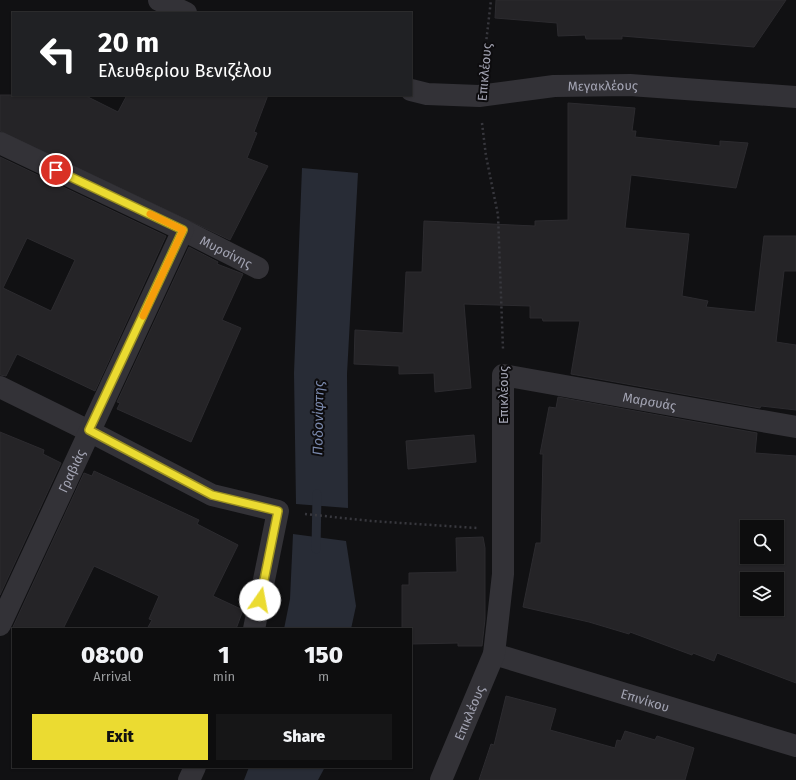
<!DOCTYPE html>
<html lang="en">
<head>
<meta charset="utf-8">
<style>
	:root { --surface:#0d0d0e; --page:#161617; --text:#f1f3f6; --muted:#9a9c9e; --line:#2d2d2e; --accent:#ebdb31 }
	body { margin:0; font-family:"Fira Sans",sans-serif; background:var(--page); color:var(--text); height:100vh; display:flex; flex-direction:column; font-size:15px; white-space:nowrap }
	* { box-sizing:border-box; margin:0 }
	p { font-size:13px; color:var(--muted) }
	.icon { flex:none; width:22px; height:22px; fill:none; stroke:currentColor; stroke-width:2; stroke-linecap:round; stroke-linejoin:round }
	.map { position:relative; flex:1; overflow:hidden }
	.drawer { position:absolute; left:12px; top:628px; width:400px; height:140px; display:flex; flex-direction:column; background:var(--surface); border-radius:0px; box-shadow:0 1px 3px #0004,0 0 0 1px var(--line) }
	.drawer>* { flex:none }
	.top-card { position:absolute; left:12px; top:12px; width:400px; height:84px; border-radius:0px; box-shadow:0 1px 3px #0004,0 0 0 1px var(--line); background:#202124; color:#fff; overflow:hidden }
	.controls { position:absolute; left:740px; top:520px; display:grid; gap:8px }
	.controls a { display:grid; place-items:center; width:44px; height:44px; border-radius:0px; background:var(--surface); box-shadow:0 1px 3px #0004,0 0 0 1px var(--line); font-size:20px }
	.pin { position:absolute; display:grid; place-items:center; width:34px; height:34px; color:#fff; margin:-17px; border:2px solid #fff; border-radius:50%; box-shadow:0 1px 4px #0007 }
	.me { position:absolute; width:44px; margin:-22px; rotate:12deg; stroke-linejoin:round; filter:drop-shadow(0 0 3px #0008) }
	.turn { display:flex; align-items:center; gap:14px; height:84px; padding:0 20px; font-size:18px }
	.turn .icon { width:52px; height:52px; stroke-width:2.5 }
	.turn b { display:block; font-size:28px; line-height:34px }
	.eta { display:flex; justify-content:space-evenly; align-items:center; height:68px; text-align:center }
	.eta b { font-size:24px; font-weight:800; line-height:28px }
	.action { display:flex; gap:8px; margin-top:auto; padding:8px 20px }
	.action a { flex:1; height:46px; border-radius:0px; background:var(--accent); color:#111; font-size:16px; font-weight:800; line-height:46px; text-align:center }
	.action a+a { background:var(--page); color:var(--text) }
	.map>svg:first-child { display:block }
	.water { fill:#282c36 }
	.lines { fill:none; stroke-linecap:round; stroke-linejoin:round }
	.stream { stroke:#282c36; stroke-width:9 }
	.building { fill:#252427; stroke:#2c2b2f; fill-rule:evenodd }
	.path { stroke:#38383e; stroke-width:2.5; stroke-dasharray:2 3; stroke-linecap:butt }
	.street { stroke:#333237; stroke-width:22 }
	.route-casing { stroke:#998e20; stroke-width:10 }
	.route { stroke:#ebdb31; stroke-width:7 }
	.slow { stroke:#f59e0b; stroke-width:7 }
	.labels { text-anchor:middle; stroke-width:4; stroke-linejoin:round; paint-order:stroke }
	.street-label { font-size:13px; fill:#a3a4b3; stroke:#0d0c0e }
	.water-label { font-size:14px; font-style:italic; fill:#7a89ad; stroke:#0d0c0e }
</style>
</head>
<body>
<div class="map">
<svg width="796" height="780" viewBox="0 0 796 780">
	<rect width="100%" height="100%" fill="#111113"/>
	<g class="water">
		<path d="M302,168l56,5 -11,201 1,134 -52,-4 -2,-131z"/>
		<path d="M293,534l53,7 10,65 -5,23h-67l6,-30z"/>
		<path d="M249,767h76l-7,13h-74z"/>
	</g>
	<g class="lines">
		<path class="stream" d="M316,549l1,-55"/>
	</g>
	<g class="building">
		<path d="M496,0h290l-32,47 -132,-11v3h-36l-1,-4 -27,1 -1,-13 -62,-5z"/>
		<path d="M0,95h84l34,17 9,-17h141l-14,37 3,1 -10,25 21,8 -38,74 -230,-109z"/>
		<path d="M568,103l67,5 -3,23h4l-1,6 85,9v-5l28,2 -12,45 -105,-13 -6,53 64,6 -7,62 26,5 -2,6 49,5 9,-76h32v35h-12l-8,71 20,3v65l-35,-4 -1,2 -189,-34 9,-53h-37l-1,-3h-12v-12l-66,-2 7,84 -36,4 -1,-19 -35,1v-8l-45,-2 1,-34 48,3 3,-61h16l2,-51 111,5v-5l33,-1z"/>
		<path d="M0,157l166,79 -71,155 -78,-37 -11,22 -6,-1zM27,238l48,22 -24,51 -48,-23z"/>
		<path d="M189,247l29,15 -1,2 26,10 -21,46 19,8 -50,114 -74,-33 3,-6 -3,-1z"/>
		<path d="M558,397l199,36 -2,20 41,3v227l-79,-30 -3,8 -21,-8 -1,2 -62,-23 -1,2 -40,-12 -66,-15 13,-64h5l2,-89h-3l9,-47 7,1zM747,527h30v30h-30zM747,579h30v30h-30z"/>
		<path d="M0,432l44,18 -1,4 18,9 -61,132z"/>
		<path d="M474,435l2,27 -68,7 -2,-28z"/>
		<path d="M94,471l105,49 -2,4 41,21 -25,51 30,14 -7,19h-89l5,-9 -3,-1 10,-23 -65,-30 -31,63h-51l72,-156 8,3z"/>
		<path d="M483,537l2,11v71l-3,27h-24v-3l-47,1v-15h-9v-44h7v-12l48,-1 -1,-34z"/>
		<path d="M506,696l50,13 -6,21 65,18 2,-8 4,1 4,-10 30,9 2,-4 37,12 -9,32h-206l12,-36 3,1z"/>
	</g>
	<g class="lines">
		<g class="path">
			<path d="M483,69l8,-69"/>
			<path d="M482,123l4,33 12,59 5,134"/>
			<path d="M305,514l66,7 106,7"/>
		</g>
		<g class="street">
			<path d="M159,0l27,13"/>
			<path id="s1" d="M411,90l16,4 52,2 75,-10 76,-1 166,12"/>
			<path id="s2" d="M0,143l183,87 75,38"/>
			<path d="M0,387l89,44 123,64 66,16 -24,118"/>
			<path id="s3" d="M0,625l183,-395"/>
			<path id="s4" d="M494,654l302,92"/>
			<path d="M189,780l6,-13"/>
			<path id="s5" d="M441,780l53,-126 9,-80v-199l293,52"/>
		</g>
	</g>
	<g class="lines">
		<g class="route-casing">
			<path id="route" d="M56,170l127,60 -94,200 123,65 66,16 -18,89"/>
		</g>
		<use href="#route" class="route"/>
		<path class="slow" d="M143,316l40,-86 -33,-16"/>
	</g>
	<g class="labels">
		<g class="street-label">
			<text transform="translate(484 72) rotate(-85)" y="5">Επικλέους</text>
			<text dy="5" stroke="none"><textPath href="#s1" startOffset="193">Μεγακλέους</textPath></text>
			<text dy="5" stroke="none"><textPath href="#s2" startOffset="251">Μυρσίνης</textPath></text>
			<text transform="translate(503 395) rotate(-90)" y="5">Επικλέους</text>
			<text dy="5" stroke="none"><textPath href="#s5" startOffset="565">Μαρσυάς</textPath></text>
			<text dy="5" stroke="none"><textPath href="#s3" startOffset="170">Γραβιάς</textPath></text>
			<text dy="5" stroke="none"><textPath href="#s4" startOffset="158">Επινίκου</textPath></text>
			<text dy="5" stroke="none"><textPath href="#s5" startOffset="73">Επικλέους</textPath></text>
		</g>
		<g class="water-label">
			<text transform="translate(318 418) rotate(-89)" y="5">Ποδονίφτης</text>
		</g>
	</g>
</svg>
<div class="controls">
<a><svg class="icon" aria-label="search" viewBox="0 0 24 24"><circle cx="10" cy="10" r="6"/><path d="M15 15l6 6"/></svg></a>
<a><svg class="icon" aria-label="layers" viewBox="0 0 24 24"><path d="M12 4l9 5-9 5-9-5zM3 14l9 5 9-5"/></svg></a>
</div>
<div class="pin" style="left:56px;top:170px;background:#d93025"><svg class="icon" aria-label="arrive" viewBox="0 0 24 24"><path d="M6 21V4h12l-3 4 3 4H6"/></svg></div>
<svg class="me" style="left:260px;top:600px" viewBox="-20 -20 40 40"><circle r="19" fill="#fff"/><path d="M0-13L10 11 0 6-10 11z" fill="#ebdb31"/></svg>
<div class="top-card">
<div class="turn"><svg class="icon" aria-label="left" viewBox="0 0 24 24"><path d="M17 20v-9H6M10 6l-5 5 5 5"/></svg><div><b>20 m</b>Ελευθερίου Βενιζέλου</div></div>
</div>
<section class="drawer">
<div class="eta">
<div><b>08:00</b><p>Arrival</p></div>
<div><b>1</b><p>min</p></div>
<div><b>150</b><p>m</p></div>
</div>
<div class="action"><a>Exit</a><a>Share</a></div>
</section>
</div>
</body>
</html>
